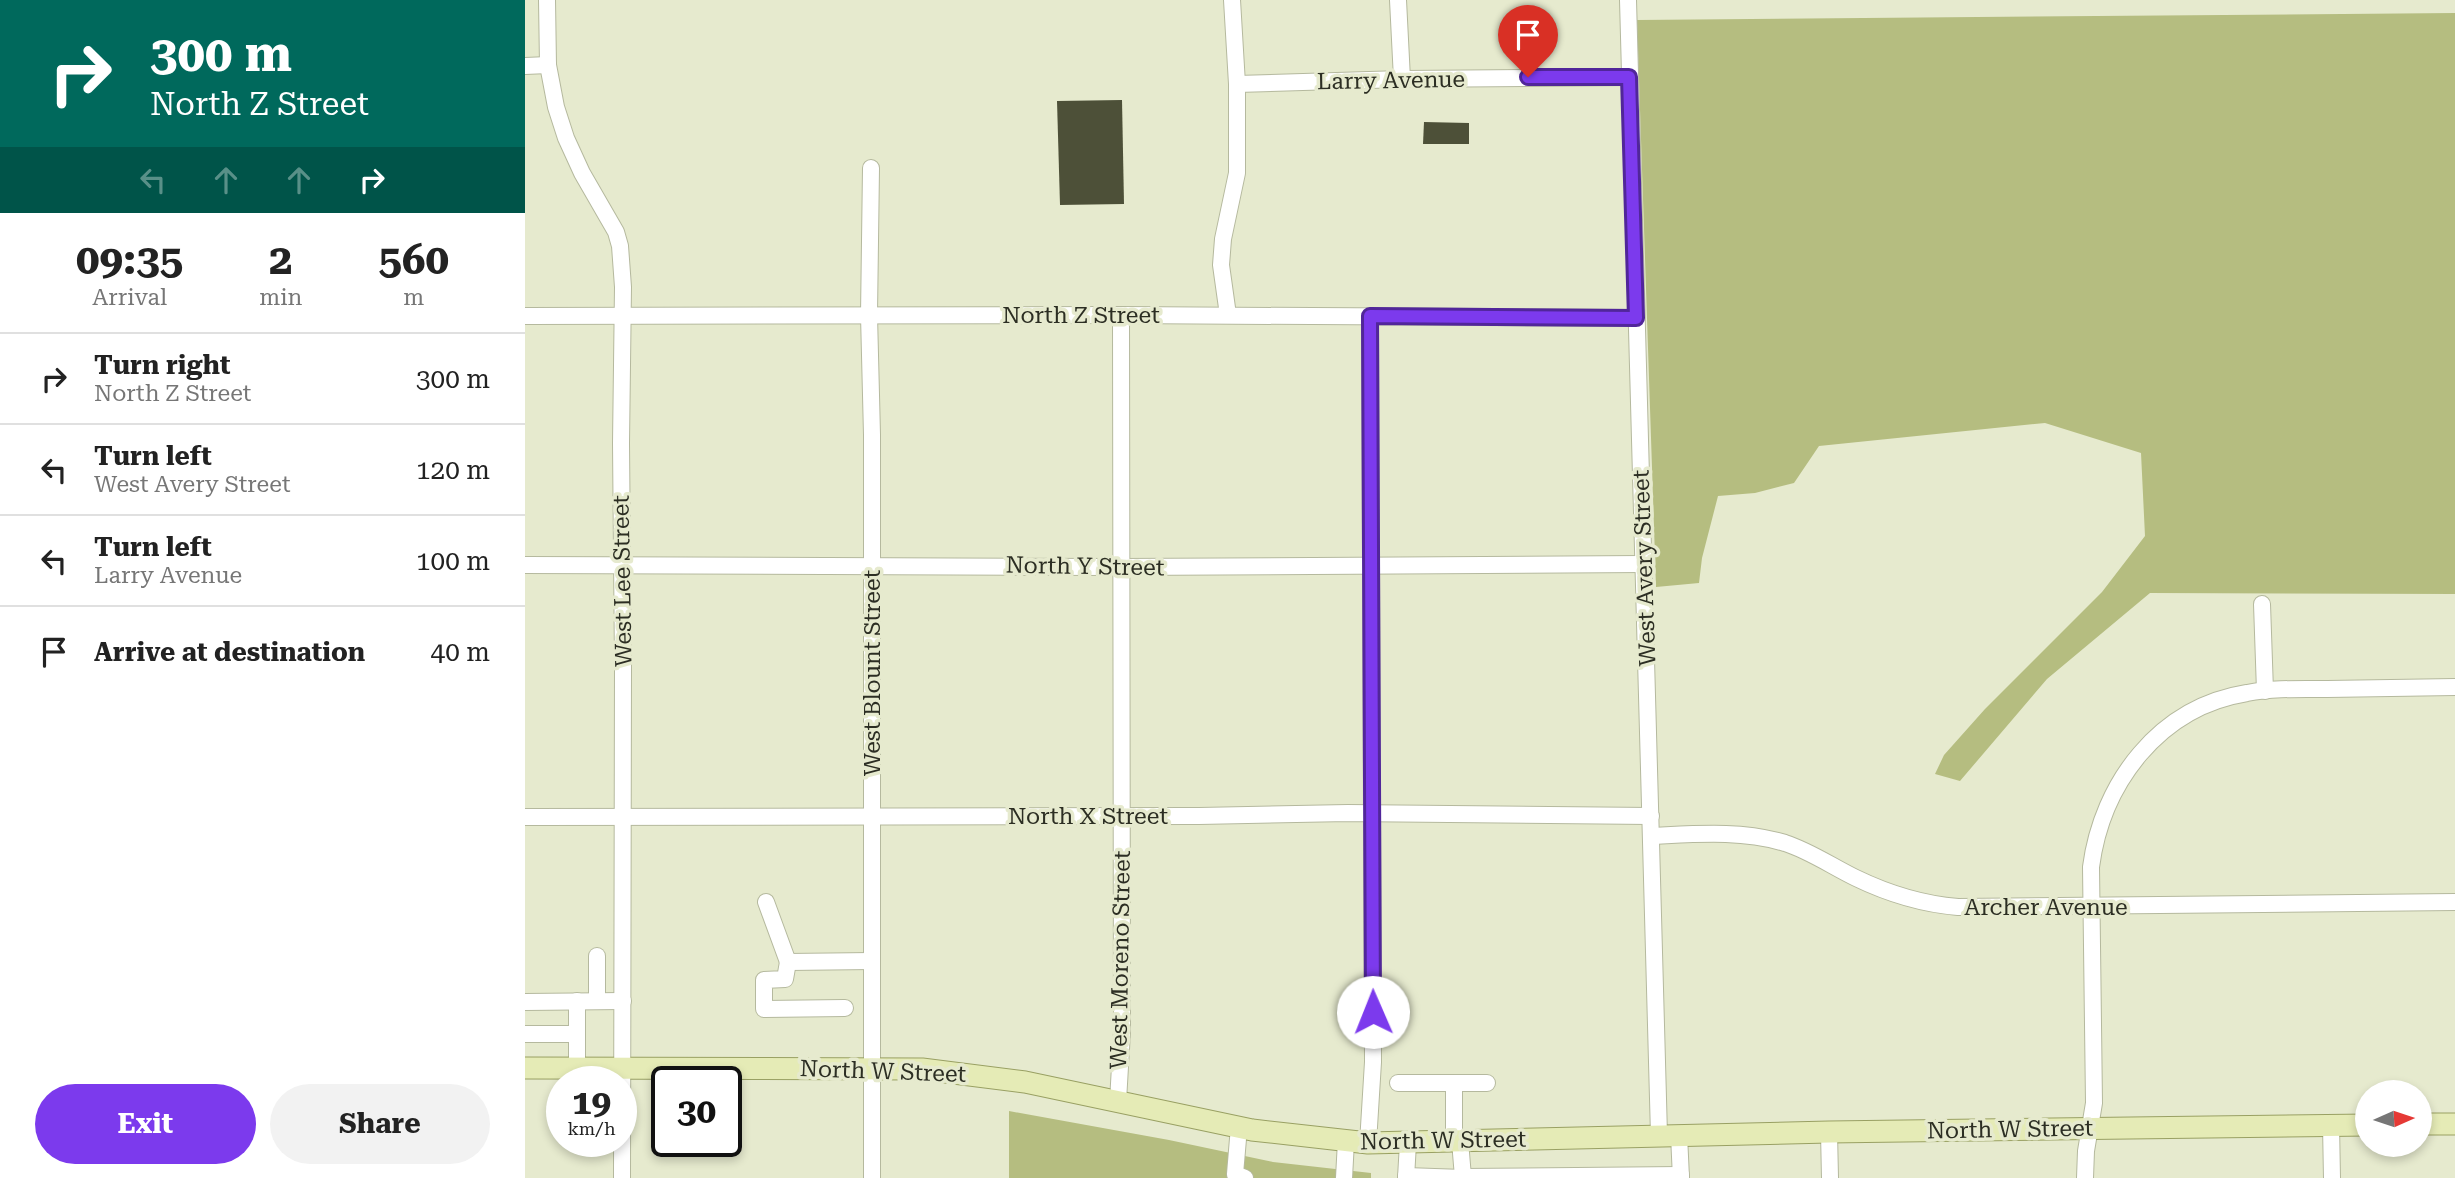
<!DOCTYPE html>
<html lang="en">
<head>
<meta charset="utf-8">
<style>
	:root { --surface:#fff; --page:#f2f2f2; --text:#222; --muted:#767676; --line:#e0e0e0; --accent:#7c3aed }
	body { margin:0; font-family:"Roboto Serif",serif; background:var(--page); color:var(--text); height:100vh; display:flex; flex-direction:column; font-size:26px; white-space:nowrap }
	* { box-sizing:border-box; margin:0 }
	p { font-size:23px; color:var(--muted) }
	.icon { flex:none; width:38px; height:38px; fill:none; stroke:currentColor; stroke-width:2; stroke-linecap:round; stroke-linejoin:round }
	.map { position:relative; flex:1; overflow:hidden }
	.sheet { display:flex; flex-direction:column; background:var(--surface); width:525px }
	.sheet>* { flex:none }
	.guide { background:#00695c; color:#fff; overflow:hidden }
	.needle { width:46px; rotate:87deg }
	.fabs { position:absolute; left:1830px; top:1080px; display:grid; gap:14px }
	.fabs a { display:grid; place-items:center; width:77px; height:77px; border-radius:50%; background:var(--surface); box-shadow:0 4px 10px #0003; font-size:35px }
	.speed { position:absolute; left:21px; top:1066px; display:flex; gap:14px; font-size:35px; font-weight:700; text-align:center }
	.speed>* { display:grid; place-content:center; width:91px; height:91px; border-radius:50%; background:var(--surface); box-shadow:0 4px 10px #0003; line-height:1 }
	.speed small { font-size:18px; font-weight:400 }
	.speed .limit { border:4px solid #111; border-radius:10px; background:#fff; color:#111 }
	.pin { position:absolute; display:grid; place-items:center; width:60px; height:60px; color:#fff; margin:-72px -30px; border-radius:50% 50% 50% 0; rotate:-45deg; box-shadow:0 0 7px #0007 }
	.pin .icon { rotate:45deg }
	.me { position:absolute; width:77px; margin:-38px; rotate:359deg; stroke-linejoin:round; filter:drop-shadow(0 0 5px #0008) }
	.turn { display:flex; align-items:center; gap:24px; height:147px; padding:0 35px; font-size:32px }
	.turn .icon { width:91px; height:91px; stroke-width:2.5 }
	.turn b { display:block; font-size:49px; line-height:60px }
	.lanes { display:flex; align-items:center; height:66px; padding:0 35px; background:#0003; justify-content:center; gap:35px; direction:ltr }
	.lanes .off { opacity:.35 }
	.eta { display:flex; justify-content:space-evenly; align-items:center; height:119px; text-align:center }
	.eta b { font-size:42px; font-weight:700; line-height:49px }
	.button { display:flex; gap:14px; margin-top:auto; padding:14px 35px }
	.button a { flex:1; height:80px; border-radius:42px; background:var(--accent); color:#fff; font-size:28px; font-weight:700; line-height:80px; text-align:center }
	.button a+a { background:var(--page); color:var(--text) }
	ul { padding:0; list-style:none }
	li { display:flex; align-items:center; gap:21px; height:91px; padding:0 35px; border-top:2px solid var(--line) }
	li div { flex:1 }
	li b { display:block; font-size:26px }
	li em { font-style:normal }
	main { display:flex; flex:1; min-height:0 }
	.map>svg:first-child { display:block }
	.green { fill:#b5bd80 }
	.building { fill:#4d5038 }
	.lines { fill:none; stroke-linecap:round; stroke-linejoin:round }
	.minor-casing { stroke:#b5b99e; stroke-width:18 }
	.major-casing { stroke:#99a063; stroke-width:23 }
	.minor { stroke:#fff; stroke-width:16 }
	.major { stroke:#e5ebb6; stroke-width:21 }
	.route-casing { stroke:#51269a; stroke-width:18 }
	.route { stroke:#7c3aed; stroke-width:12 }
	.labels { text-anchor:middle; stroke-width:7; stroke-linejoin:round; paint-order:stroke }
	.street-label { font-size:23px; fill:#2c2e23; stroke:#e6eace }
</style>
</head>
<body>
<main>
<section class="sheet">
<div class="guide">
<div class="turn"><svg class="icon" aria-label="right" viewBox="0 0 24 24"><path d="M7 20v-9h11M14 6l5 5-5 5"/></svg><div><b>300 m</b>North Z Street</div></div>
<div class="lanes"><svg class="icon off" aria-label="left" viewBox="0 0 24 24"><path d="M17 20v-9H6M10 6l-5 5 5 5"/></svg><svg class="icon off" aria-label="ahead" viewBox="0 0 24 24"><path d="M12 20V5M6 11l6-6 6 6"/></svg><svg class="icon off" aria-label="ahead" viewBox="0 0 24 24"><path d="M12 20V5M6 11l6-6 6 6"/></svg><svg class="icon" aria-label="right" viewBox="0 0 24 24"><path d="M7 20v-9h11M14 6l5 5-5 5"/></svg></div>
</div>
<div class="eta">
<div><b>09:35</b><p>Arrival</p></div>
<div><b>2</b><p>min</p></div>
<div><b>560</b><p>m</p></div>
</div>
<ul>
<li><svg class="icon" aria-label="right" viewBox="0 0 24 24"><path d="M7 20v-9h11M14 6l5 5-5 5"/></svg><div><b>Turn right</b><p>North Z Street</p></div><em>300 m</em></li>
<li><svg class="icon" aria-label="left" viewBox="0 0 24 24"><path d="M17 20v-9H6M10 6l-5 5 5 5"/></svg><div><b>Turn left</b><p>West Avery Street</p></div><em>120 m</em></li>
<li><svg class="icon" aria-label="left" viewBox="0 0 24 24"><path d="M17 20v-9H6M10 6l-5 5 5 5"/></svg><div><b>Turn left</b><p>Larry Avenue</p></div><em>100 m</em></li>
<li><svg class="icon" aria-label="arrive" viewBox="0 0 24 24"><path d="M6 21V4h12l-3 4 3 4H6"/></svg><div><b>Arrive at destination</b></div><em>40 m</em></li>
</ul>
<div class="button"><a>Exit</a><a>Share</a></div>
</section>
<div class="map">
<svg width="1930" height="1178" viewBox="0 0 1930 1178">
	<rect width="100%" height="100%" fill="#e6eace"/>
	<g class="green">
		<path d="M1930,13v581l-305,-1 -103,86 -87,102 -25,-7 9,-19 41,-46 117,-117 43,-56 -4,-83 -96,-30 -226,23 -25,37 -39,10 -37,3 -16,62 -3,25 -43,4 -19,-567z"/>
		<path d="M484,1111l160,29 104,22 98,11v5h-362z"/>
	</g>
	<g class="building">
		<path d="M597,100l2,104 -64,1 -3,-104z"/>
		<path d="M899,122l45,1v21h-46z"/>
	</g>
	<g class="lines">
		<g class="minor-casing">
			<g id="minor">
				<path d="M22,0l1,65 8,42 10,31 16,35 34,59 4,14 3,41 -2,156 2,224 -1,511"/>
				<path d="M873,0l4,79"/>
				<path d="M1103,0l31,1135"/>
				<path d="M0,66l23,-1"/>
				<path d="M712,84l165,-5 227,-2"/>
				<path d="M346,168l-2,147 3,120v743"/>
				<path d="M703,315l-7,-50 2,-26 14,-66v-89l-5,-84"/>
				<path d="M0,316l596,-1 515,3"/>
				<path d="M0,565l596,2 523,-3"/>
				<path d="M1737,604l3,87"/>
				<path d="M0,817l674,-1 149,-3 303,3"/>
				<path d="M1127,836c45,-2 89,-6 133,7 25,8 48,24 71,35 33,16 66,26 102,29l497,-5"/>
				<path d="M241,902l22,60 84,-1"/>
				<path d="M72,956v45"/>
				<path d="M263,962l-3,17 -21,1v29l81,-1"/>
				<path d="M52,1001v67"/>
				<path d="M0,1002l98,-1"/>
				<path d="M0,1034h52"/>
				<path d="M873,1083h56"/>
				<path d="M593,1101l4,-69 -1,-717"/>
				<path d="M1806,1125l1,53"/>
				<path d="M714,1127l-4,47 10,4"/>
				<path d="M1304,1132l1,46"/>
				<path d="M1154,1135l2,43"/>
				<path d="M929,1141v-58h33"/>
				<path d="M935,1141l3,36 218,-2"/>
				<path d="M843,1143l5,-81 -3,-746"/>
				<path d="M881,1176l57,2"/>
				<path d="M819,1178l2,-37"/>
				<path d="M881,1178l2,-35"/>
				<path d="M1560,1178l1,-27 8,-48 -3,-236c11,-84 68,-160 156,-174 26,-5 53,-4 80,-4 43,-1 85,-1 128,-2"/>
			</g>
		</g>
		<g class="major-casing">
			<g id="major">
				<path d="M0,1068l397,1 103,13 227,48 116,13 461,-11 539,-7"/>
				<path d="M1895,1124h35"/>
			</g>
		</g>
		<use href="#minor" class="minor"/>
		<use href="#major" class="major"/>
	</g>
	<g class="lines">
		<g class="route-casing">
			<path id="route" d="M848,1012l-3,-696 266,2 -7,-241h-101"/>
		</g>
		<use href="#route" class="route"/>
	</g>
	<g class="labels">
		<g class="street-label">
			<text transform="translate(866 80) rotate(-1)" y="8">Larry Avenue</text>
			<text x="556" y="323">North Z Street</text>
			<text transform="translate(560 566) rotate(1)" y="8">North Y Street</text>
			<text transform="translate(1119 568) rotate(-92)" y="8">West Avery Street</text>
			<text transform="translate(97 581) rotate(-91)" y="8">West Lee Street</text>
			<text transform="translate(347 673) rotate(-90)" y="8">West Blount Street</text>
			<text x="563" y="824">North X Street</text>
			<text x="1521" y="915">Archer Avenue</text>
			<text transform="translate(595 960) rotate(-89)" y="8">West Moreno Street</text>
			<text transform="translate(358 1071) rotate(2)" y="8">North W Street</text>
			<text transform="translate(1485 1129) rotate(-1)" y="8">North W Street</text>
			<text transform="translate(918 1140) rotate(-1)" y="8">North W Street</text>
		</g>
	</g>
</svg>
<div class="fabs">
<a><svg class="needle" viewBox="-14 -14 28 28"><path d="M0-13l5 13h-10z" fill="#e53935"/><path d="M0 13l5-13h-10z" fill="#767676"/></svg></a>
</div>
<div class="speed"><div>19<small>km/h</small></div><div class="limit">30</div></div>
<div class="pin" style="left:1003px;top:77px;background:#d93025"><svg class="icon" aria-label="arrive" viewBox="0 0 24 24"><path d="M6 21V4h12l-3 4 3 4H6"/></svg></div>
<svg class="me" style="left:848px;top:1012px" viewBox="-20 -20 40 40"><circle r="19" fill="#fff"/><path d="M0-13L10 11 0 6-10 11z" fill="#7c3aed"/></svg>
</div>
</main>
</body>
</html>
